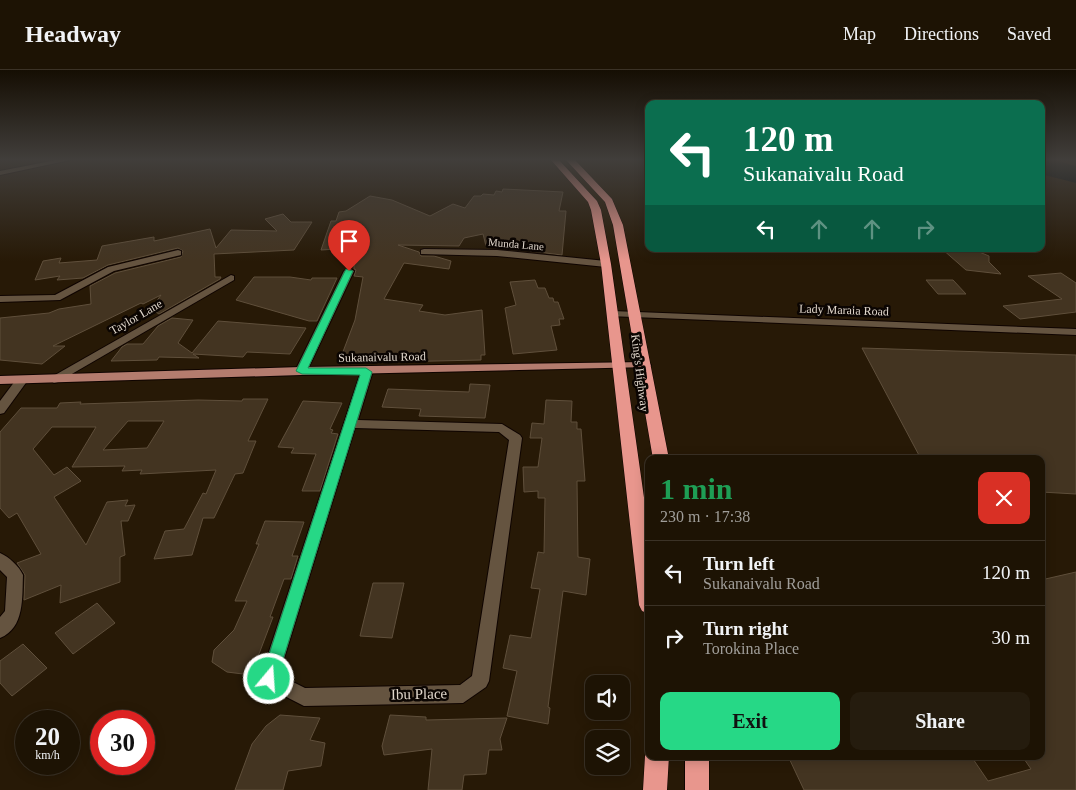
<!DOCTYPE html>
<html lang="en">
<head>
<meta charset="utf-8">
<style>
	:root { --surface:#1d1304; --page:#251c0e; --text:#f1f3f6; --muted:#a09e9a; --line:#3b3226; --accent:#26d886 }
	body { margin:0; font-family:"Times New Roman",serif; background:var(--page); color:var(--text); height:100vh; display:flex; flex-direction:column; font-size:19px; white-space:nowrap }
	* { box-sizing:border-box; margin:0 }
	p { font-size:16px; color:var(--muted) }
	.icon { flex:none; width:28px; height:28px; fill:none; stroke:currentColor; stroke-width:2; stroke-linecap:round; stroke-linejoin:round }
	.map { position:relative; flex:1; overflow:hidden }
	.side { position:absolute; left:645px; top:385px; width:400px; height:305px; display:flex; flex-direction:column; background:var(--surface); border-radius:10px; box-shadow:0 2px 12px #0003,0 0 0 1px var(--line) }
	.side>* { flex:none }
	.top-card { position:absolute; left:645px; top:30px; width:400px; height:152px; border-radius:10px; box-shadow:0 2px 12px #0003,0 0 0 1px var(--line); background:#0b6e4f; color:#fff; overflow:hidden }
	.controls { position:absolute; left:585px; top:605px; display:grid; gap:10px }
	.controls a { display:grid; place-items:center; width:45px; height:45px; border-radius:10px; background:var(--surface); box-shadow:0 2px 12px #0003,0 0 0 1px var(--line); font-size:25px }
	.speed { position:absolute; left:15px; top:640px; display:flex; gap:10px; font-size:25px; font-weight:700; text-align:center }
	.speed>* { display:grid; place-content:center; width:65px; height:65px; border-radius:50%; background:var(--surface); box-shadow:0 2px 12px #0003,0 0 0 1px var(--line); line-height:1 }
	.speed small { font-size:12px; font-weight:400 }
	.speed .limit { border:8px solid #d22; background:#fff; color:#111 }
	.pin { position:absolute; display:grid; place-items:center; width:42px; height:42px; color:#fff; margin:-51px -21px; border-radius:50% 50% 50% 0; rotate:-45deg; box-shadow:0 0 5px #0007 }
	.pin .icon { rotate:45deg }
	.me { position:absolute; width:55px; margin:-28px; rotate:18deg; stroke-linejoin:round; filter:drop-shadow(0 0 4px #0008) }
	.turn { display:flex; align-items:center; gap:18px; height:105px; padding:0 15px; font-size:22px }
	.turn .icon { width:65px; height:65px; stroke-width:2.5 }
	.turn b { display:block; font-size:35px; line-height:42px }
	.lanes { display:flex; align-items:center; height:48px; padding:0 15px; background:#0003; justify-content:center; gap:25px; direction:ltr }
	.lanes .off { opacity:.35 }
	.round { display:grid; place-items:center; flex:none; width:52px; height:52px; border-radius:10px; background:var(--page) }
	.headline { display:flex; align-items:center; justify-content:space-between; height:85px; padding:0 15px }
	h1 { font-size:30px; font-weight:800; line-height:38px; color:#1e9e55 }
	.button { display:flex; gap:10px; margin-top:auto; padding:10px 15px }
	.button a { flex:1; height:58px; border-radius:10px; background:var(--accent); color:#111; font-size:20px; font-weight:800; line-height:58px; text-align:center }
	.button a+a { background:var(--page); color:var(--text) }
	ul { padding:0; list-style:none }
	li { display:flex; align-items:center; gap:15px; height:65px; padding:0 15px; border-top:1px solid var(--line) }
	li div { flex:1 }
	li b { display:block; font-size:19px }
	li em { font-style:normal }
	header { display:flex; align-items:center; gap:30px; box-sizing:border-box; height:70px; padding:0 25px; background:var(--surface); border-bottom:1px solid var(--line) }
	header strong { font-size:24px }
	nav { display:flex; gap:28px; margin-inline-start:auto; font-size:18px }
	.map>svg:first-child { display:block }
	.water { fill:#00080a }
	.building { fill:#433421; stroke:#5f4f3b; fill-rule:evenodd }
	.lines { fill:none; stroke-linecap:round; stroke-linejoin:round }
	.minor-casing { stroke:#0f0400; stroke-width:2 }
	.major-casing { stroke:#0f0400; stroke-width:2 }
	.highway-casing { stroke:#0f0400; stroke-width:1 }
	.minor { fill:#655440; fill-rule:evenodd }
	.major { fill:#b47c6e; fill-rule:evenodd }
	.highway { fill:#e8968d; fill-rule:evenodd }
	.route { fill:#26d886; stroke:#198c57 }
	.labels { text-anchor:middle; stroke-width:5; stroke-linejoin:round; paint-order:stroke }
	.far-street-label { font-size:11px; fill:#e1d7cc; stroke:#0b0502 }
	.street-label { font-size:12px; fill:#e1d7cc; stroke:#0b0502 }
	.near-street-label { font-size:15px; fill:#e1d7cc; stroke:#0b0502 }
</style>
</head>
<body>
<header>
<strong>Headway</strong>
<nav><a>Map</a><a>Directions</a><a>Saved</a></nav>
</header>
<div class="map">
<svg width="1076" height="720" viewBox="0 0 1076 720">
	<rect width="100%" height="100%" fill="#271906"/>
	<path class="water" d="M1041,90h12l23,6v17l-35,-9z"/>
	<g class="building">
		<path d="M503,119l60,3 -4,19h7l-4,44 -32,-4 1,-4h-25l1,-3 -21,2 -3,-12 -19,4 -5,8 -61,-1 21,7 2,4h13l17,5 -2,8 -45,-6 -20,36 39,6 -4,6 26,4 37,-5 3,45h-4v5l-91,2 1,-5h-50l14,-37 8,-43 -9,-1 2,-6 -2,-1v-21l-33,2 10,-29h5l3,-9 7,-1 24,-15 22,4 38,16 23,-12 12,4 9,-12h7l2,-2 11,1 2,-4 6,1z"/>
		<path d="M283,144l8,8h21l-18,28 -80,4 1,23h6l-1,2 -61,35 -8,-5 10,-14 -18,9 -2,-1 -88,43h12l-23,18 -42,-4v-42l49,-5 10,-4 32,-5 -1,-18 25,-13 66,-16 2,-6 -5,-3 -70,17 -25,13 -26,2 3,-4 -25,4 8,-19 18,-3 -2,5 38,-3 5,-14 52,-9v4l56,-12 6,19 15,-18 46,1 -12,-12z"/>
		<path d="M942,179h30l17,7v6l12,12 -35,-4z"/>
		<path d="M1061,203l15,10v29l-56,7 -17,-13 59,-7 -34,-23z"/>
		<path d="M254,207h36l21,3 1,-2h25l-20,43h-8l-73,-21z"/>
		<path d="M535,210l3,8h7l4,10h4l1,4h4l6,17h-5l1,6 -9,1 6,24 -44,4 -8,-46 11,-3 -6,-23z"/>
		<path d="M926,210h27l13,14h-28z"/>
		<path d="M172,248l21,2 -15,23 14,10 26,-32 88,7 -16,26 -43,-2 -4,5 -50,-3 6,4 -40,-1 -2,3 -46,1 11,-14 5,-3h16l15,-18z"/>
		<path d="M862,278l214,7v139l-35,-2v-33h-120z"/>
		<path d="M470,314l20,1 -5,33 -66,-2 2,-7 -39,-2 6,-18 81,3z"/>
		<path d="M243,329h25l-20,42h8l-13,32 -8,1 -21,44h-11l-11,37 -38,4 11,-28 19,-2 19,-36 3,1 10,-24 -76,4 2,-4 -20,1 3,-5 -53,1 24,-40h-44l-19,22 21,26 13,-8 14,14 -27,16 32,48 21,-43 21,-2 -3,6 10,-1 -7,16h-7l4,34 -5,2v25l-60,21 1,-18 -37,15 1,-25 -8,-12 24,-9 -24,-41 -8,5 -9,-10v-76l21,-24h36l3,-5 21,-1 -1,2 118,-4 44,1zM128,351h36l-17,27 -44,2z"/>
		<path d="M546,330l26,1 -1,21h6v7h4l4,52h-8l1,76 12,2 -4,36 -23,-4 -15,116 2,1 -2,16 -41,-8 10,-45 -14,-3 7,-33 21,3 9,-49 -9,-1 7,-36 6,1 1,-55h-7v-7l-14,1 -1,-25h15l4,-29h-12l2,-15 12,1z"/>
		<path d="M303,331l39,2 -12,26 3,1 -2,3 7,1 -18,57h-18l14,-37 -25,-1 3,-5 -16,-1z"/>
		<path d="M265,451l39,1 -12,34h6l-7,23h-7l-14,38h3l-22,58 -24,-3 -15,-10 2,-12 20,-20 13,-29h-12l24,-57h-3z"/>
		<path d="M1076,502v218h-272l-16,-34h183l17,25 43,-12 -9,-13h19v-176z"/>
		<path d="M373,513h31l-12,55 -32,-2z"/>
		<path d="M97,533l18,20 -42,31 -18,-21z"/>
		<path d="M23,574l24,24 -35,28 -12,-13v-22z"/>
		<path d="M280,645l40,3 -10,22 15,3 -4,23 -33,5 -5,19h-48l17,-46 14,-18z"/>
		<path d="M390,645l36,2v3l81,-2 -7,21 2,11h-13l-3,24 -22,1 -2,15h-34l4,-41 -48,6 -2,-9z"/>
	</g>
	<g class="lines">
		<g class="minor-casing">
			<g id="minor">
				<path d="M56,90h14l-70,15v-4z"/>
				<path d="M424,179l73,1 109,11 4,3 -4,3 -109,-11 -76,-2v-4z"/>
				<path d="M178,180l3,1v4l-67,16 -54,29 -60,2v-6l55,-1 53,-28z"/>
				<path d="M349,198l5,3 -47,100 -6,4 -4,-1 -2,-3 49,-100z"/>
				<path d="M231,205l3,1v4l-176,102 -4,1 -6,-4z"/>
				<path d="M612,241l464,18v6l-468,-19v-4z"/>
				<path d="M367,297l6,4 -15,49 144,4 18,11 2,3 -33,243 -3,6 -23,16 -159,3 -41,-21 -3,-6 101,-308zM355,358l144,4 10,8 -37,236 -12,9 -155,3 -26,-13z"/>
				<path d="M22,306l6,4 -24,33 -4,1v-13l18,-24z"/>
				<path d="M0,483c9,4 19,13 23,22 -1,22 2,53 -23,63v-21l5,-6 2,-34 -7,-7z"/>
			</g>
		</g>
		<g class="major-casing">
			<path id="major" d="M645,292l6,3 -2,2 -348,8 -301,9v-8l301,-9z"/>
		</g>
		<g class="highway-casing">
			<g id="highway">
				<path d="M551,90h8l38,41 4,9 10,54 38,269v81l-7,-3 -3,-6 -38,-341 -10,-54 -3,-8z"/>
				<path d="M566,90h9l37,39 11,26 46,234h-16l-40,-234 -8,-23z"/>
				<path d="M649,678v8h20l-2,34h-24l2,-34z"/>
				<rect x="685" y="686" width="24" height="34"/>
			</g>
		</g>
		<use href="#minor" class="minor"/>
		<use href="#major" class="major"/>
		<use href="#highway" class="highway"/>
	</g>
	<linearGradient id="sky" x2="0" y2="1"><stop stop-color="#150e03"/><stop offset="0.47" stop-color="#413e3b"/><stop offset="1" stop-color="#413e3b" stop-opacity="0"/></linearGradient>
	<rect width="1076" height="191" fill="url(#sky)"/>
	<path class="route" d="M346,199l7,2 -45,97h58l6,4 -95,307 -2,5 -6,3 -5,-3 -3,-5 99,-304 -58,-1 -6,-3z"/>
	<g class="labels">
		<g class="far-street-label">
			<text transform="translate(516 174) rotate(5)" y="4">Munda Lane</text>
		</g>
		<g class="street-label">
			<text transform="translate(844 240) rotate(2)" y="4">Lady Maraia Road</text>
			<text transform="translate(136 247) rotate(-30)" y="4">Taylor Lane</text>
			<text transform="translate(382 287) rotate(-1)" y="4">Sukanaivalu Road</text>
			<text transform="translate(640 303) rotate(83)" y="4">King's Highway</text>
		</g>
		<g class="near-street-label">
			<text transform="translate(419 624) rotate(-1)" y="5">Ibu Place</text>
		</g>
	</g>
</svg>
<div class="controls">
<a><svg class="icon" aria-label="sound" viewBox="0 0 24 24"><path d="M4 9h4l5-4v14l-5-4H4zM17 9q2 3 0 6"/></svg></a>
<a><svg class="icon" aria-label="layers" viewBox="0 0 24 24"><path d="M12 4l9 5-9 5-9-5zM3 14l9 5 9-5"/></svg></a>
</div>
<div class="speed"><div>20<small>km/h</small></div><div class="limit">30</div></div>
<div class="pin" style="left:349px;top:201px;background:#d93025"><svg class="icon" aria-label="arrive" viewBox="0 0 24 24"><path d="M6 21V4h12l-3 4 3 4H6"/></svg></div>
<svg class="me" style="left:269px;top:609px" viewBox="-20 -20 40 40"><circle r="17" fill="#26d886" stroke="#fff" stroke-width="3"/><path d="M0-11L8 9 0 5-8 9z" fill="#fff"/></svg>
<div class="top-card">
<div class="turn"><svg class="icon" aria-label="left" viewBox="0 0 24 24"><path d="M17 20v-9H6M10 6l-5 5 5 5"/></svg><div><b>120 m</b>Sukanaivalu Road</div></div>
<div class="lanes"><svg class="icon" aria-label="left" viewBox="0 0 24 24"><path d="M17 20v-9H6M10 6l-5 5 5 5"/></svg><svg class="icon off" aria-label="ahead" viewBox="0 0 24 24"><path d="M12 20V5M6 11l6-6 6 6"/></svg><svg class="icon off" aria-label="ahead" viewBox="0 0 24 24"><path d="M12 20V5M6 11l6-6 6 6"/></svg><svg class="icon off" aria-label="right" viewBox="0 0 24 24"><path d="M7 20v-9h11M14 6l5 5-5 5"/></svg></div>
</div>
<section class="side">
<div class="headline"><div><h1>1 min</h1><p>230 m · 17:38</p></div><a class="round" style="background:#d93025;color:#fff"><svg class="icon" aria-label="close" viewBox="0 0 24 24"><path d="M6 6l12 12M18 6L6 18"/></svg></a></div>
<ul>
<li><svg class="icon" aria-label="left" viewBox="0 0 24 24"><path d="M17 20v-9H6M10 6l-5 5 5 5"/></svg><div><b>Turn left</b><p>Sukanaivalu Road</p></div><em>120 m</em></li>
<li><svg class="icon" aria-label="right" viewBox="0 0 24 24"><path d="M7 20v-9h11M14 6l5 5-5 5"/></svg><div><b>Turn right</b><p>Torokina Place</p></div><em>30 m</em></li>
</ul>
<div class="button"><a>Exit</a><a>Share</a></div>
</section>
</div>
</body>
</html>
